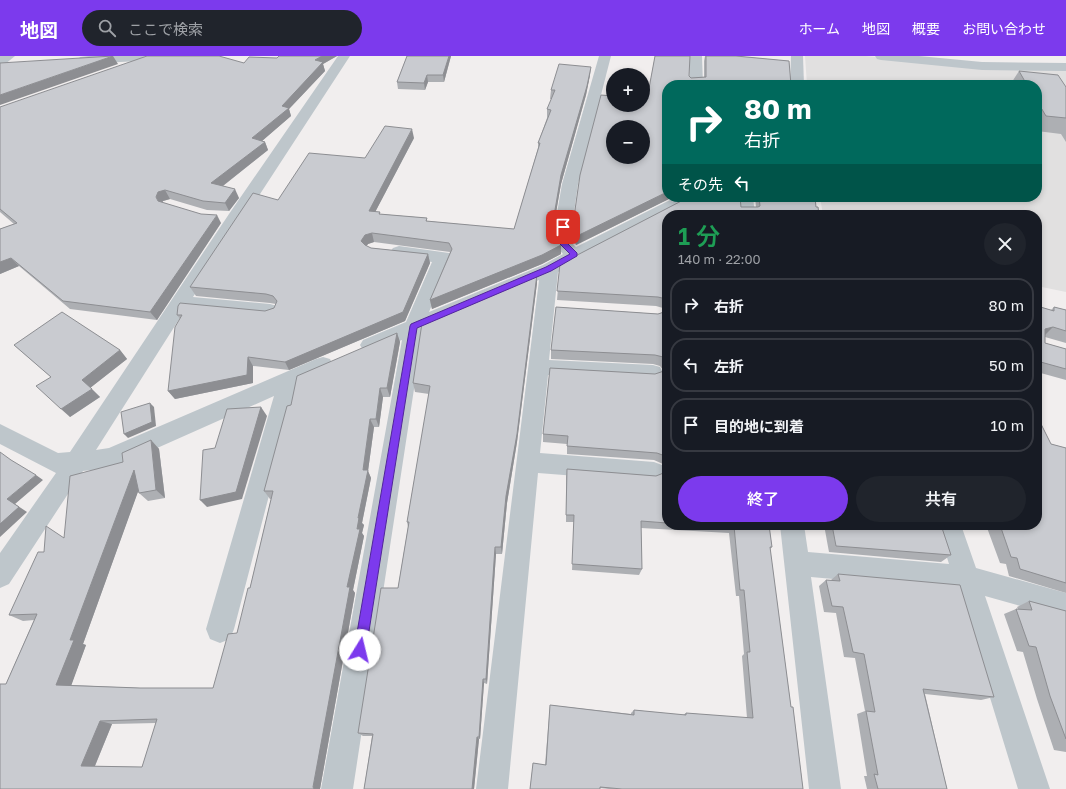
<!DOCTYPE html>
<html lang="ja">
<head>
<meta charset="utf-8">
<style>
	:root { --surface:#171b24; --page:#20242c; --text:#f1f3f6; --muted:#9ea1a6; --line:#363941; --accent:#7c3aed }
	body { margin:0; font-family:"Golos Text","Noto Sans JP",sans-serif; background:var(--page); color:var(--text); height:100vh; display:flex; flex-direction:column; font-size:15px; white-space:nowrap }
	* { box-sizing:border-box; margin:0 }
	p { font-size:13px; color:var(--muted) }
	.icon { flex:none; width:22px; height:22px; fill:none; stroke:currentColor; stroke-width:2; stroke-linecap:round; stroke-linejoin:round }
	.map { position:relative; flex:1; overflow:hidden }
	.side { position:absolute; left:662px; top:154px; width:380px; height:320px; display:flex; flex-direction:column; background:var(--surface); border-radius:16px; box-shadow:0 2px 6px #0003 }
	.side>* { flex:none }
	.top-card { position:absolute; left:662px; top:24px; width:380px; height:122px; border-radius:16px; box-shadow:0 2px 6px #0003; background:#00695c; color:#fff; overflow:hidden }
	.fabs { position:absolute; left:606px; top:12px; display:grid; gap:8px }
	.fabs a { display:grid; place-items:center; width:44px; height:44px; border-radius:50%; background:var(--surface); box-shadow:0 2px 6px #0003; font-size:20px }
	.pin { position:absolute; display:grid; place-items:center; width:34px; height:34px; color:#fff; margin:-17px; border-radius:8px; box-shadow:0 2px 6px #0006 }
	.me { position:absolute; width:44px; margin:-22px; rotate:9deg; stroke-linejoin:round; filter:drop-shadow(0 0 3px #0008) }
	.turn { display:flex; align-items:center; gap:14px; height:84px; padding:0 16px; font-size:18px }
	.turn .icon { width:52px; height:52px; stroke-width:2.5 }
	.turn b { display:block; font-size:28px; line-height:34px }
	.then { display:flex; align-items:center; height:38px; padding:0 16px; background:#0003; gap:8px; font-size:15px }
	.round { display:grid; place-items:center; flex:none; width:42px; height:42px; border-radius:21px; background:var(--page) }
	.overview { display:flex; align-items:center; justify-content:space-between; height:68px; padding:0 16px }
	h1 { font-size:24px; font-weight:600; line-height:30px; color:#1e9e55 }
	.primary-button { display:flex; gap:8px; margin-top:auto; padding:8px 16px }
	.primary-button a { flex:1; height:46px; border-radius:24px; background:var(--accent); color:#fff; font-size:16px; font-weight:600; line-height:46px; text-align:center }
	.primary-button a+a { background:var(--page); color:var(--text) }
	ul { padding:0; list-style:none }
	li { display:flex; align-items:center; gap:12px; height:54px; margin:0 8px 6px; padding:0 8px; border:2px solid var(--line); border-radius:16px }
	li div { flex:1 }
	li b { display:block; font-size:15px }
	li em { font-style:normal }
	header { display:flex; align-items:center; gap:24px; box-sizing:border-box; height:56px; padding:0 20px; background:var(--accent); color:#fff }
	header strong { font-size:19px }
	nav { display:flex; gap:22px; margin-inline-start:auto; font-size:14px }
	.search { width:280px; height:36px; background:var(--page); display:flex; align-items:center; gap:10px; box-sizing:border-box; padding:0 14px; border-radius:22px; color:var(--muted); font-size:15px }
	.map>svg:first-child { display:block }
	.education { fill:#e1e0e0 }
	.lines { fill:none; stroke-linecap:round; stroke-linejoin:round }
	.minor { fill:#bec6cb; fill-rule:evenodd }
	.wall { fill:#adafb3; fill-rule:evenodd }
	.shaded-wall { fill:#8d8e92 }
	.building { fill:#c9cbd0; stroke:#8d8e92; fill-rule:evenodd }
	.route { fill:#7c3aed; stroke:#51269a }
</style>
</head>
<body>
<header>
<strong>地図</strong>
<div class="search"><svg class="icon" aria-label="search" viewBox="0 0 24 24"><circle cx="10" cy="10" r="6"/><path d="M15 15l6 6"/></svg>ここで検索</div>
<nav><a>ホーム</a><a>地図</a><a>概要</a><a>お問い合わせ</a></nav>
</header>
<div class="map">
<svg width="1066" height="733" viewBox="0 0 1066 733">
	<rect width="100%" height="100%" fill="#f1eeee"/>
	<path class="education" d="M805,0h61l119,12 81,1v223l-29,-6v-71h-214l-3,-18h217v-112h-230z"/>
	<g class="lines">
		<g class="minor">
			<path d="M0,0h15l-11,9 -4,1z"/>
			<path d="M89,0h74l-2,3 -4,1 -73,4 -4,-1 -2,-3 2,-3z"/>
			<path d="M338,0h12l-157,241 77,7 7,2 3,5 -3,5 -7,2 -85,-8 -89,140 13,-2 207,-89 7,-2 7,2 3,6 -3,6 -32,14 -64,244 -4,10 -10,4 -10,-4 -4,-10 68,-233 -155,69 -8,3 -28,3 -74,113 -9,4v-35l56,-80 -56,-29v-20l58,29 12,-1 159,-238z"/>
			<path d="M599,0h12l-33,128 -8,57 6,6 100,-50h21l-2,3 -137,72 -9,88 104,5 7,2 3,6 -3,6 -7,2 -105,-6 -8,78 114,9 8,3 4,7 -4,7 -8,3 -116,-9 -30,316h-32l63,-509 -116,50 -70,459h-32l81,-449 -32,12 -7,-2 -3,-5 3,-5 43,-18 26,-60 -39,-6 -3,-4 3,-4 6,-2 50,7 3,4 -23,55 114,-47 20,-11 -11,-12 10,-58z"/>
			<path d="M690,0h12l1,29h-14z"/>
			<path d="M791,0h12l1,29h-14z"/>
			<path d="M875,0h44l63,6 84,1v8l-84,-1 -101,-10 -4,-1z"/>
			<path d="M737,141h16l2,18h-16z"/>
			<path d="M780,469h24l4,27 141,12 -12,-39h24l15,43 90,25v26l-81,-23 65,193h-32l-61,-199 -146,-13 30,212h-32z"/>
		</g>
	</g>
	<g class="wall">
		<path d="M279,0h58l-14,8 2,7 -36,38 2,7 -29,25 3,1 3,8 -45,36 16,12 -10,13 -22,-1 -37,-11 -7,2 -1,1 59,21 -64,97 -87,-11 -51,-43 -19,8v-45l14,-5 -14,-12v-105l244,-44 33,-5z"/>
		<path d="M407,0h44l-7,26h-16l-3,8 -27,-1 -1,-7z"/>
		<path d="M655,0h35l-1,20 2,2 13,-1v-16l1,-5h31l53,5 2,24h-124v112h6l-97,48 -4,-5v-9l8,-56 21,-80 12,1v9h30v-6h4zM613,71h30v30h-30z"/>
		<path d="M1019,15l47,16v55l-5,-8 -24,-3v-46h-27z"/>
		<path d="M590,19l-4,20 -25,89 -9,50 9,20 -19,10 -110,45 -2,-9 20,-48 -76,-10 -6,2 -2,2 5,2 57,6 2,9 -25,58 -116,49 -36,-4v17l-78,16 -7,-8 12,-72 -3,-4 88,-4 9,-3 2,-4 -6,-1 -74,-7 -6,-9 88,-87 87,-42 49,-20 -39,74h5v2l47,4v3l87,8 15,-50 9,-31v-5l9,-25v-9l5,-10h-2l1,-9z"/>
		<path d="M689,141h51l1,10h15l-1,-10h60l1,10h2l1,8h-152v310h102l3,22 -2,2 21,158h2l10,82h-194l-9,-1v1h-70l3,-26 12,2 5,-60 81,9v-1l3,-3 49,5 3,-2 61,5 -5,-62 2,-2 -5,-58h-3l-7,-63 -88,-5 1,41 -3,6 -67,-5 2,-48h-8v-45l1,-8 89,7 10,-4 1,-1 -4,-7 -9,-4 -87,-6v-10l-24,-2v-8l7,-66 105,6 9,-3 -4,-5 -7,-2 -102,-5v-9l5,-43 102,7 8,-3 -3,-3 -7,-2 -99,-6 3,-36z"/>
		<path d="M537,218v9l-20,159 -10,61 -5,51h-6l-9,130 -3,-1 -4,56h-1l-5,50h-110l8,-53h-9l-5,-3 40,-145 10,-61 -1,-5 22,-128 -14,-2 -2,-9z"/>
		<path d="M1037,250l14,4 3,-3 12,3v33l-21,-6v6l21,6v31l-29,-8z"/>
		<path d="M397,277l3,9 -10,55h-7l-4,30h-5l-6,44 3,7 -9,45 2,2 -2,8 2,3 -11,54 2,3 -35,196h-320l6,-105 28,-64 -11,1 -14,-6 35,-63 20,-15 59,-75 28,-22 8,9 6,49 -17,3 -9,-8 -1,-2 -55,153 3,1 -15,40 69,3h73l24,-55 13,-45 21,-89h-1l-6,-8 27,-86zM156,667l-14,44 -47,-1 17,-42z"/>
		<path d="M14,289l106,5 7,9 -37,29 10,9 -30,20 -19,-40z"/>
		<path d="M1051,388l15,4v145l-57,-17 -3,-12 -6,-1 -14,-38h51z"/>
		<path d="M824,469h117l10,30 -10,7 -112,-10z"/>
		<path d="M838,518l156,123 -13,3 -56,-6 22,95h-80l-3,-13h3l-10,-62 8,-3 -10,-53 -11,-1 -8,-44 -12,-1 -5,-26 7,-6h5z"/>
		<path d="M1029,545l37,10v141l-12,-2 -17,-51 -14,-47 -6,-1 -13,-37 12,-5h2l-1,-2z"/>
	</g>
	<g class="shaded-wall">
		<path d="M113,0l5,8 -118,41v-10z"/>
		<path d="M322,0h15l-14,8 2,7 -36,38 2,7 -36,31 -3,-9 30,-32 33,-46z"/>
		<path d="M449,0h2l-7,26 -1,-7z"/>
		<path d="M591,11l-1,8 -4,20 -25,89 -10,58v-9l10,-58z"/>
		<path d="M427,19l1,7 -3,8 -1,-7z"/>
		<path d="M412,73l2,9 -43,82 -2,-9z"/>
		<path d="M265,86l3,8 -53,42 -4,-9z"/>
		<path d="M235,133l4,9 -10,13 -4,-8z"/>
		<path d="M165,134l5,9 -7,2 -2,5 -5,-9 2,-5z"/>
		<path d="M667,136v5h6l-97,48 1,-9z"/>
		<path d="M217,159l4,8 -64,97 -7,-8z"/>
		<path d="M372,177l2,9 -6,2 -4,6 -3,-9 4,-6z"/>
		<path d="M561,189v9l-19,10 -110,45 -2,-9z"/>
		<path d="M428,198l2,9 -25,58 -116,49 -4,-8z"/>
		<path d="M11,202l8,8 -19,8v-12z"/>
		<path d="M537,218v9l-20,159 -10,61 -5,51 -1,-7 5,-51z"/>
		<path d="M1053,271l-10,10 2,-8z"/>
		<path d="M397,277l3,9 -10,55 -3,-9z"/>
		<path d="M120,294l7,9 -37,29 -8,-8z"/>
		<path d="M248,301l5,9v17l-78,16 -7,-8z"/>
		<path d="M380,332l3,9 -4,30 -3,-8z"/>
		<path d="M92,333l8,8 -30,20 -9,-8z"/>
		<path d="M150,347l4,4 2,19 -28,12 -4,-4z"/>
		<path d="M261,351l6,9 -25,83 -35,8 -7,-7z"/>
		<path d="M370,363l4,8 -6,44 3,7 -9,45 2,2 -2,8 2,3 -11,54 2,3 -35,196h-6l-1,-2 44,-258 6,-59z"/>
		<path d="M151,384l8,9 6,49 -9,-8z"/>
		<path d="M134,414l9,8 -60,166 3,1 -16,44 -14,-4 14,-45z"/>
		<path d="M36,419l7,5 -28,24 12,8 -27,25v-13l7,-25z"/>
		<path d="M495,491l1,7 -9,130 -1,-5z"/>
		<path d="M483,623l1,4 -4,56 -1,-2z"/>
		<path d="M100,665l12,3 -18,44 -13,-2z"/>
		<path d="M477,681l2,2 -5,50h-2z"/>
	</g>
	<g class="building">
		<path d="M113,0l-113,39v-32z"/>
		<path d="M147,0h72l25,7 5,-6 28,1 2,-2h43l-7,4 8,2 -41,44 7,2 -37,30 13,4 -54,41 24,6 -10,14 -22,-2 -38,-11 -7,2 -2,5 2,4 43,13 16,1 -67,97 -87,-11 -52,-43 -11,4v-33l17,-6 -17,-14v-102z"/>
		<path d="M407,0h42l-6,19h-16l-3,8 -27,-1z"/>
		<path d="M655,0h35l-1,20 2,2 15,-1v-21h30l53,5 2,24h-124v107l-90,44 -5,-5 8,-56 21,-80 12,1v9h30v-6h4zM613,71h30v30h-30z"/>
		<path d="M559,8l32,3 -4,19 -26,89 -10,58 10,12 -19,10 -112,45 22,-51 -3,-6 -77,-10 -7,2 -4,6 4,4 6,3 57,6 -25,58 -118,50 -37,-5 -1,18 -79,16 7,-64 7,-12h-5l1,-9 2,-3 85,8 9,-3 3,-7 -4,-5 -7,-2 -76,-7 63,-94 25,7 31,-47 56,5 20,-32 27,3 -43,82 11,1 -1,2 48,4 -1,3 88,8 15,-50 11,-36h-2l13,-33 -4,-1 8,-19h-4z"/>
		<path d="M1019,15l39,4 8,12v31l-20,-2 -9,-15v-16h-10z"/>
		<path d="M689,141h51l1,10h17l2,-1 -1,-9h56l1,10h2l1,8h-152v86l-1,-2 -8,-2 -101,-6 3,-27z"/>
		<path d="M537,218l-20,160 -11,62 -5,51h-6l-9,132h-3l-4,58h-2l-5,52h-108l9,-55 -15,-1 23,-145h17l11,-66h-2l23,-136 -17,-3 9,-60z"/>
		<path d="M1037,250l17,5v-4l12,3v21l-13,-4 -8,2v14l21,6v20l-29,-8z"/>
		<path d="M556,251l102,7 9,-3v-1v149l-2,-3 -8,-3 -90,-7 1,-10 -25,-2 7,-66 105,6 9,-3 3,-7 -4,-7 -8,-2 -104,-5z"/>
		<path d="M62,256l58,38 -38,30 10,9 -31,20 -25,-23 15,-9 -37,-32z"/>
		<path d="M397,277l-10,55h-7l-4,31h-6l-7,51h5l-10,48h1l-2,11h3l-13,58h3l-37,200 1,2h-314v-105h6l31,-70 -28,1 29,-63h6l2,-26 18,12 6,-62 53,-14 -1,-9 29,-13 5,50 -17,3 -5,-23 -64,170h4l-18,45 84,3h73l15,-54 9,-1 11,-45h2l23,-97h-9l23,-85 4,-1 6,-29zM157,663l-15,48 -61,-1 19,-45z"/>
		<path d="M150,347l2,19 -28,12 -3,-22z"/>
		<path d="M261,351l-25,85 -36,8 3,-50 12,-2 12,-39z"/>
		<path d="M1037,360l14,28 15,4v135l-46,-14 -3,-11 -6,-1 -11,-32h37z"/>
		<path d="M0,396l11,8 25,15 -29,24 12,8 -19,17z"/>
		<path d="M567,413l89,7 10,-4 1,-2v53l-26,-2 1,48 -70,-5 2,-49h-8z"/>
		<path d="M707,469h62l3,22h-2l21,160h2l10,82h-181l-22,-2v2h-70l3,-26 13,2 4,-60 84,10v-5l52,5v-2l67,5 -6,-66h3l-6,-62h-4l-6,-64z"/>
		<path d="M832,469h109l10,30 -115,-9z"/>
		<path d="M838,518l122,11 34,112 -71,-8 24,100h-69l-4,-15 4,1 -12,-64 9,1 -11,-58 -11,-2 -10,-45 -11,-1 -6,-26 14,1z"/>
		<path d="M1029,545l37,10v128l-16,-43 -14,-49 -7,-1 -13,-37 16,1z"/>
	</g>
	<path class="route" d="M563,169l4,2 -2,14 12,12v3l-26,15 -134,57 -51,322 -2,4 -4,2 -4,-2 -2,-4 56,-324 1,-2 135,-57 24,-13 -12,-12 2,-15z"/>
</svg>
<div class="fabs">
<a>+</a>
<a>−</a>
</div>
<div class="pin" style="left:563px;top:171px;background:#d93025"><svg class="icon" aria-label="arrive" viewBox="0 0 24 24"><path d="M6 21V4h12l-3 4 3 4H6"/></svg></div>
<svg class="me" style="left:360px;top:594px" viewBox="-20 -20 40 40"><circle r="19" fill="#fff"/><path d="M0-13L10 11 0 6-10 11z" fill="#7c3aed"/></svg>
<div class="top-card">
<div class="turn"><svg class="icon" aria-label="right" viewBox="0 0 24 24"><path d="M7 20v-9h11M14 6l5 5-5 5"/></svg><div><b>80 m</b>右折</div></div>
<div class="then">その先<svg class="icon" aria-label="left" viewBox="0 0 24 24"><path d="M17 20v-9H6M10 6l-5 5 5 5"/></svg></div>
</div>
<section class="side">
<div class="overview"><div><h1>1 分</h1><p>140 m · 22:00</p></div><a class="round"><svg class="icon" aria-label="close" viewBox="0 0 24 24"><path d="M6 6l12 12M18 6L6 18"/></svg></a></div>
<ul>
<li><svg class="icon" aria-label="right" viewBox="0 0 24 24"><path d="M7 20v-9h11M14 6l5 5-5 5"/></svg><div><b>右折</b></div><em>80 m</em></li>
<li><svg class="icon" aria-label="left" viewBox="0 0 24 24"><path d="M17 20v-9H6M10 6l-5 5 5 5"/></svg><div><b>左折</b></div><em>50 m</em></li>
<li><svg class="icon" aria-label="arrive" viewBox="0 0 24 24"><path d="M6 21V4h12l-3 4 3 4H6"/></svg><div><b>目的地に到着</b></div><em>10 m</em></li>
</ul>
<div class="primary-button"><a>終了</a><a>共有</a></div>
</section>
</div>
</body>
</html>
